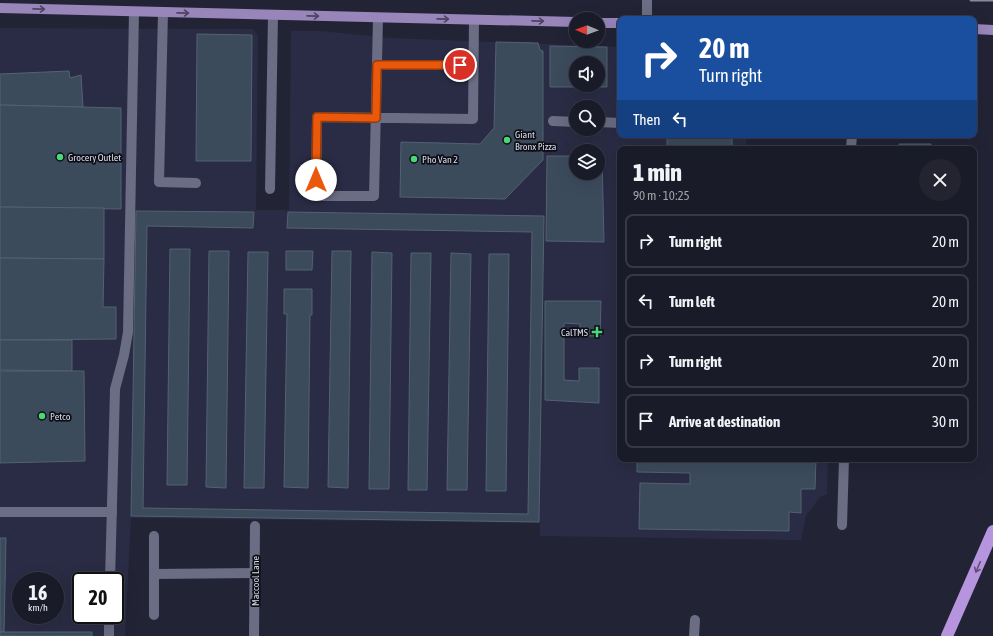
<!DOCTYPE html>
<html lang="en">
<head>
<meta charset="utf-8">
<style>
	:root { --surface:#1a1b28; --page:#232430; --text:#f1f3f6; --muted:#9fa1a8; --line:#383945 }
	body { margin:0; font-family:"Asap Condensed",sans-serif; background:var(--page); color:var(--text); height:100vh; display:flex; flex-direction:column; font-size:15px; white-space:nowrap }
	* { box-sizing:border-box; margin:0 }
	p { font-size:13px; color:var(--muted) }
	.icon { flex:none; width:22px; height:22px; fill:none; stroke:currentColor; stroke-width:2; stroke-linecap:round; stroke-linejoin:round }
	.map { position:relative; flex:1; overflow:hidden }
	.side { position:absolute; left:617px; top:146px; width:360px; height:316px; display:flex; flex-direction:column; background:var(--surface); border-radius:8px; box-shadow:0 4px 16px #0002,0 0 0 1px var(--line) }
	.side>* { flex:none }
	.top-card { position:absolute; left:617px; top:16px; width:360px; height:122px; border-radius:8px; box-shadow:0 4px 16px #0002,0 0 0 1px var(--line); background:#1a4fa0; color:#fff; overflow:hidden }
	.needle { width:26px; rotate:271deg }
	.controls { position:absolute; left:569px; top:12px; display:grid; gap:8px }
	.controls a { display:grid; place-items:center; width:36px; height:36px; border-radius:50%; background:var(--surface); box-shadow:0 4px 16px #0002,0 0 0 1px var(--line); font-size:20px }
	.speed { position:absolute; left:12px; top:572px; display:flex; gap:8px; font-size:20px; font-weight:700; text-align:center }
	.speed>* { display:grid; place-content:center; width:52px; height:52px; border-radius:50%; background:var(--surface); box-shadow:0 4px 16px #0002,0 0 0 1px var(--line); line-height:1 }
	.speed small { font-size:10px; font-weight:400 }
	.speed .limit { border:2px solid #111; border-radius:6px; background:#fff; color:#111 }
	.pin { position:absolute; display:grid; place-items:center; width:34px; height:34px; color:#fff; margin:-17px; border:2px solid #fff; border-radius:50%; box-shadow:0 1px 4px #0007 }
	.me { position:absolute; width:44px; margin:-22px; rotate:0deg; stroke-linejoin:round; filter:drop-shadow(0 0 3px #0008) }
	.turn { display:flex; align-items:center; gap:14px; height:84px; padding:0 16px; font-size:18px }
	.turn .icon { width:52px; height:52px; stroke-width:2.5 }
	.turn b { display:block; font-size:28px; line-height:34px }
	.then { display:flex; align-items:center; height:38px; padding:0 16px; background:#0003; gap:8px; font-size:15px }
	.round { display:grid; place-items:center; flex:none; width:42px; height:42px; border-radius:21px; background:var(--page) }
	.headline { display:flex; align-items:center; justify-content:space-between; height:68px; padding:0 16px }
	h1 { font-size:24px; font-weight:800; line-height:30px }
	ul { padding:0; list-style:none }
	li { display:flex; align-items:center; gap:12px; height:54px; margin:0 8px 6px; padding:0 8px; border:2px solid var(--line); border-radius:8px }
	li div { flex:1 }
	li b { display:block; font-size:15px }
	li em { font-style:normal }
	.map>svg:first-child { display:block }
	.built { fill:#292c44; fill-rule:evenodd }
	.building { fill:#3c4b5c; stroke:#536273; fill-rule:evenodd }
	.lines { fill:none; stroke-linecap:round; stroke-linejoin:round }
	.minor { stroke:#6a6d83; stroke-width:10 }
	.major { stroke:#9885ba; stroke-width:10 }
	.highway { stroke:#b695de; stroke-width:12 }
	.rail { stroke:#888a99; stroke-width:3 }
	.oneway { stroke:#4c4460 }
	.oneway2 { stroke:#62527a }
	.route-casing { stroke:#983908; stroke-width:10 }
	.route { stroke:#ea580c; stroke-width:7 }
	.poi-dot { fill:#49d778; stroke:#0d0e16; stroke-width:1.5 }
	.labels { text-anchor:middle; stroke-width:3.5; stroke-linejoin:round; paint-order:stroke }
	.poi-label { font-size:10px; fill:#dadce8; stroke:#0d0e16; text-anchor:start }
	.street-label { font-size:10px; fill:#dadce8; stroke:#0d0e16 }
</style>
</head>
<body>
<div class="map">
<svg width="993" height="636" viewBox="0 0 993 636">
	<rect width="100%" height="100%" fill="#222436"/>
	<path class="built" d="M0,28l253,1 5,7 -2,174h33l2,-179h29l73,7 227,9v88h126v14h-126v310h208l-1,35 -7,3 -14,19 -5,24 -261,-4v-13l-409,-5 -6,118h-125zM576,63h22v22h-22zM576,107h22v22h-22zM576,151h22v22h-22zM21,581h34v34h-34zM81,581h34v34h-34z"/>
	<g class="building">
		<path d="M197,34l55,1 -1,126h-55z"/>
		<path d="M496,42l42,1 2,7 3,1v109l-38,39 -105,-2 1,-55 79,2 14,-16z"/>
		<path d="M550,46l57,1v40h-57zM576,63h22v22h-22z"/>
		<path d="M69,71l1,7 11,-3 2,32 -83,-2v-31z"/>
		<path d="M0,105l121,3v101l-121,-2z"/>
		<rect x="667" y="135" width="65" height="14"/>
		<path d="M899,144h32l-1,5h-31z"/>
		<path d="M547,156h29v17h22v-17h4l2,86 -58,-1z"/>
		<path d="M0,207l104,1v51l-104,-1z"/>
		<path d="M136,211l118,1 -1,16 -106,-2 -4,282 385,6 4,-282 -245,-4 1,-16 256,4 -5,306 -408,-6z"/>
		<path d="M170,249h20l-3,236h-20z"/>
		<path d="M209,251h20l-3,237 -20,-1z"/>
		<path d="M286,251h27l-1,19h-26z"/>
		<path d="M332,251h19l-3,237 -20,-1z"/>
		<path d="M248,252h20l-4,236h-20z"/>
		<path d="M372,252l20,1 -3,236h-20z"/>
		<path d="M411,253h20l-4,237h-19z"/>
		<path d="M451,253l20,1 -4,236h-20z"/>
		<path d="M489,254h20l-3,237h-20z"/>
		<path d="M0,258l104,1 -1,48h13v32l-116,1z"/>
		<path d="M284,289h28v26h-2l-2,173 -24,-1 3,-173h-3z"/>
		<path d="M545,301h56l-1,35h-20v-12l-16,-1v57l15,1v-13h20v35l-54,-3z"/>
		<path d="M0,340h72v31l-72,-1z"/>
		<path d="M0,371h84l1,90 -85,2z"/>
		<path d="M637,459h179l-1,30h-14v24l-12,-1v19l-150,-2 1,-46 50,1v-11l-53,-1z"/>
		<path d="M0,538h6l-2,94h-4z"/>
		<rect x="0" y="632" width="92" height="4"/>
	</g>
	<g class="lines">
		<g class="minor">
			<path d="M163,12l-4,170 37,1"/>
			<path d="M378,18l-4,178h-58l1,-79 156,2 1,-99"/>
			<path d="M647,19v-19"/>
			<path d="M377,65h96"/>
			<path d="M553,121l23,1"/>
			<path d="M598,122l22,1"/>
			<path d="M851,149l1,-14"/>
			<path d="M270,189l3,-174"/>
			<path d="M0,512h112"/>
			<path d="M842,525l2,-66"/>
			<path d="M154,536v79"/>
			<path d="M155,574l100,-1"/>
			<path d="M110,581l5,-192 9,-34 4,-23 6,-320"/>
			<path d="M109,636v-21"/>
			<path d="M254,636l1,-110"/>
			<path d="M694,636l1,-16"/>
		</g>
		<g class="major">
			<path d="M0,8l576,14"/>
			<path d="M598,23h22"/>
			<path d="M974,29l19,1"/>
		</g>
		<path class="highway" d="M947,636l46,-105"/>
		<path class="rail" d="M971,0h22"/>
	</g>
	<defs><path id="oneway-shaft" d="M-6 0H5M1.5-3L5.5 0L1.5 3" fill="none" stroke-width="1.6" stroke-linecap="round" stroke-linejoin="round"/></defs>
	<g class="oneway">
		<use href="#oneway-shaft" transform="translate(39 9) rotate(1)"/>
		<use href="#oneway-shaft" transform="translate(183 13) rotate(1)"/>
		<use href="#oneway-shaft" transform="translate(313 16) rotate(1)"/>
		<use href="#oneway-shaft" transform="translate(443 19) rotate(1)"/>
		<use href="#oneway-shaft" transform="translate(538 21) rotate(1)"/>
	</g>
	<use class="oneway2" href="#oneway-shaft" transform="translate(978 567) rotate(113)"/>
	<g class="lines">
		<g class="route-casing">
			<path id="route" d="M316,180l1,-63 59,1 1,-53h83"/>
		</g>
		<use href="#route" class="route"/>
	</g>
	<g class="poi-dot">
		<circle cx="507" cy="140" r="4"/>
		<circle cx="60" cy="157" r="4"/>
		<circle cx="414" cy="159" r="4"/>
		<path d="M595 326h4v4h4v4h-4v4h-4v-4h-4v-4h4z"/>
		<circle cx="42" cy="416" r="4"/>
	</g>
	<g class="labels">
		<g class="poi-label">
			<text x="515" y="138">Giant<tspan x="515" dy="12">Bronx Pizza</tspan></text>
			<text x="68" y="161">Grocery Outlet</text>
			<text x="422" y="163">Pho Van 2</text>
			<text x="588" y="336" text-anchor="end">CalTMS</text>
			<text x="50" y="420">Petco</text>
		</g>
		<g class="street-label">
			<text transform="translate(255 581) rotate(-90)" y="4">Maccool Lane</text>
		</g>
	</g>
</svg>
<div class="controls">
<a><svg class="needle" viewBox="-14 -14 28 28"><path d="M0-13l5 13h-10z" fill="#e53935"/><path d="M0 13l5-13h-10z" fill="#9fa1a8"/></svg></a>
<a><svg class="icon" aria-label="sound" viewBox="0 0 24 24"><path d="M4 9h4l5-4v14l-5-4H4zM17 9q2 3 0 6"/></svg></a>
<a><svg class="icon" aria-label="search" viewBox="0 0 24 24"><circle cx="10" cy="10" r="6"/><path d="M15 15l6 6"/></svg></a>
<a><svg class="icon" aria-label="layers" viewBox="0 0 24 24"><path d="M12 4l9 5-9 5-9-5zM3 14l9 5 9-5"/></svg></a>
</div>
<div class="speed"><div>16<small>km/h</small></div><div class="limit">20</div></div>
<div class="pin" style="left:460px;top:65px;background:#d93025"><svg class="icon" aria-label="arrive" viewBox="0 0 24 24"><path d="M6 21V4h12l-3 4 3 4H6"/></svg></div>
<svg class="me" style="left:316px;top:180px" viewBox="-20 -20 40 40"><circle r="19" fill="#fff"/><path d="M0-13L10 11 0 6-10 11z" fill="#ea580c"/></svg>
<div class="top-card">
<div class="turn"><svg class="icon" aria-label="right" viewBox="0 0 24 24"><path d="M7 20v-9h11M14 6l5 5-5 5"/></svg><div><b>20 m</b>Turn right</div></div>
<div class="then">Then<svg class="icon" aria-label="left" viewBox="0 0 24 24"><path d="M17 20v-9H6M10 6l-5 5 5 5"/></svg></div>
</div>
<section class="side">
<div class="headline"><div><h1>1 min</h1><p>90 m · 10:25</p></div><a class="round"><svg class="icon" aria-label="close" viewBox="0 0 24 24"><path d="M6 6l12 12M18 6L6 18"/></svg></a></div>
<ul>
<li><svg class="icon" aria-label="right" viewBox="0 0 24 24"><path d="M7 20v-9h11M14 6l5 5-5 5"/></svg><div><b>Turn right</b></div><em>20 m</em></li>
<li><svg class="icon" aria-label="left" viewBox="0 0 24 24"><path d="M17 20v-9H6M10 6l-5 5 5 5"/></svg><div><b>Turn left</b></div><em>20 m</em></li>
<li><svg class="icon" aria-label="right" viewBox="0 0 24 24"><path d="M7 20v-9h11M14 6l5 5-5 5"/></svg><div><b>Turn right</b></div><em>20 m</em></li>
<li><svg class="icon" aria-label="arrive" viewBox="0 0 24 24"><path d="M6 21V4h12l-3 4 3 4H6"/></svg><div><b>Arrive at destination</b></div><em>30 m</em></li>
</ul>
</section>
</div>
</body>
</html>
